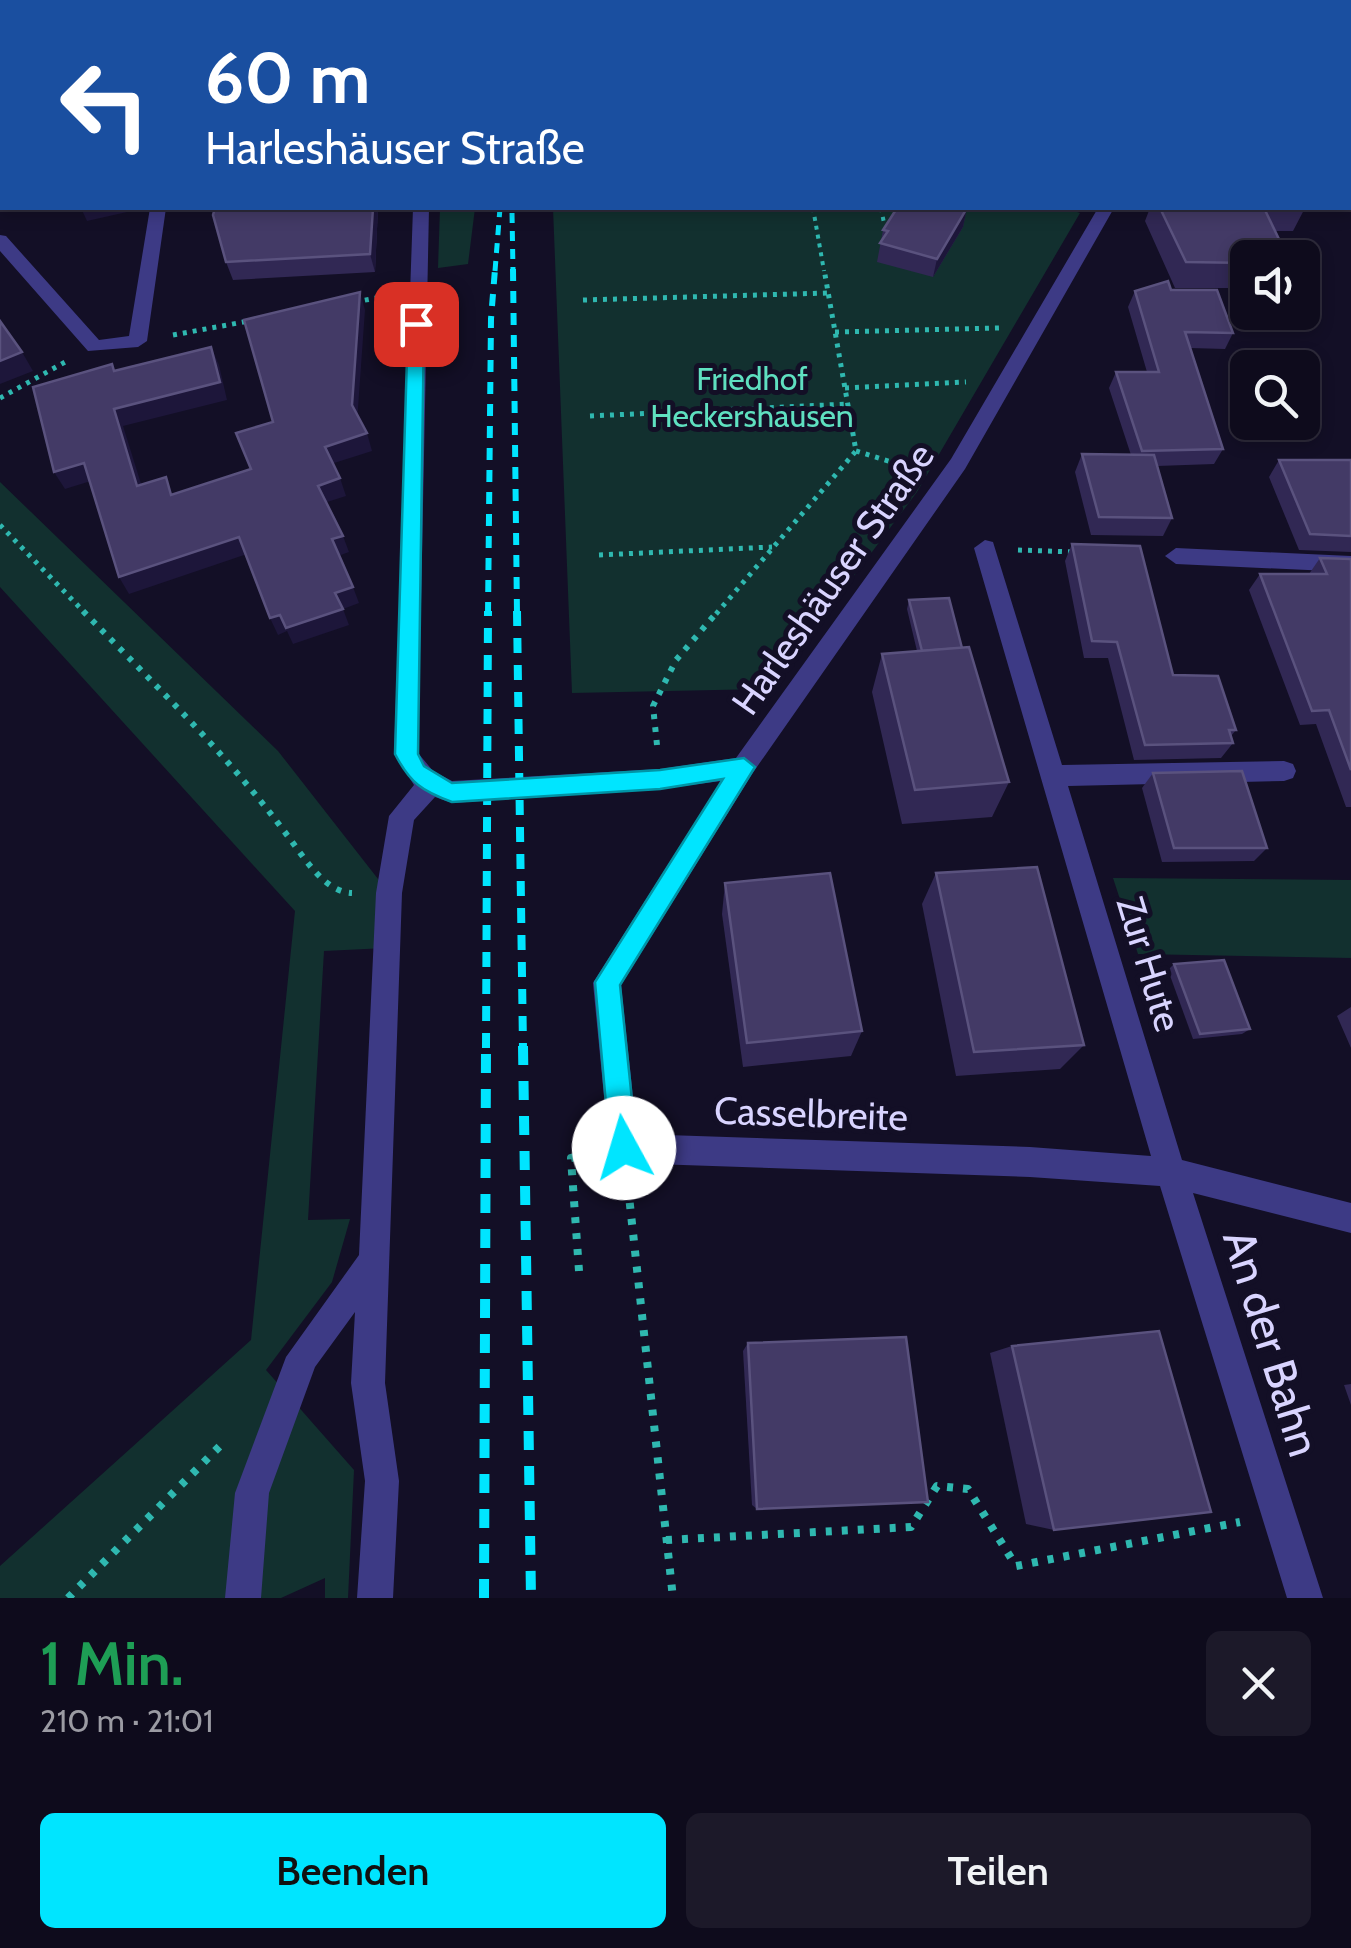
<!DOCTYPE html>
<html lang="de">
<head>
<meta charset="utf-8">
<style>
	:root { --surface:#0e0b1c; --page:#1c1929; --text:#f1f3f6; --muted:#9b9ba3; --line:#2e2b3b; --accent:#00e5ff }
	body { margin:0; font-family:Cabin,sans-serif; background:var(--page); color:var(--text); height:100vh; display:flex; flex-direction:column; font-size:38px; white-space:nowrap }
	* { box-sizing:border-box; margin:0 }
	p { font-size:32px; color:var(--muted) }
	.icon { flex:none; width:55px; height:55px; fill:none; stroke:currentColor; stroke-width:2; stroke-linecap:round; stroke-linejoin:round }
	.map { position:relative; height:1598px; overflow:hidden }
	.sheet { display:flex; flex-direction:column; background:var(--surface); flex:1 }
	.sheet>* { flex:none }
	.guide { position:absolute; left:0px; top:0px; width:1352px; height:210px; box-shadow:0 5px 15px #0003,0 0 0 2px var(--line); background:#1a4fa0; color:#fff; overflow:hidden }
	.tools { position:absolute; left:1230px; top:240px; display:grid; gap:20px }
	.tools a { display:grid; place-items:center; width:90px; height:90px; border-radius:15px; background:var(--surface); box-shadow:0 5px 15px #0003,0 0 0 2px var(--line); font-size:50px }
	.pin { position:absolute; display:grid; place-items:center; width:85px; height:85px; color:#fff; margin:-42px; border-radius:20px; box-shadow:0 5px 15px #0006 }
	.me { position:absolute; width:110px; margin:-55px; rotate:354deg; stroke-linejoin:round; filter:drop-shadow(0 0 8px #0008) }
	.turn { display:flex; align-items:center; gap:35px; height:210px; padding:0 40px; font-size:45px }
	.turn .icon { width:130px; height:130px; stroke-width:2.5 }
	.turn b { display:block; font-size:70px; line-height:85px }
	.round { display:grid; place-items:center; flex:none; width:105px; height:105px; border-radius:15px; background:var(--page) }
	.head { display:flex; align-items:center; justify-content:space-between; height:170px; padding:0 40px }
	h1 { font-size:60px; font-weight:600; line-height:75px; color:#1e9e55 }
	.cta { display:flex; gap:20px; margin-top:auto; padding:20px 40px }
	.cta a { flex:1; height:115px; border-radius:15px; background:var(--accent); color:#111; font-size:40px; font-weight:600; line-height:115px; text-align:center }
	.cta a+a { background:var(--page); color:var(--text) }
	.map>svg:first-child { display:block }
	.green { fill:#12302f }
	.lines { fill:none; stroke-linecap:round; stroke-linejoin:round }
	.path-far3 { stroke:#2fb8b0; stroke-width:4; stroke-dasharray:4 5; stroke-linecap:butt }
	.path-far2 { stroke:#2fb8b0; stroke-width:5; stroke-dasharray:4 6; stroke-linecap:butt }
	.path-far1 { stroke:#2fb8b0; stroke-width:6; stroke-dasharray:5 8; stroke-linecap:butt }
	.path { stroke:#2fb8b0; stroke-width:8; stroke-dasharray:6 10; stroke-linecap:butt }
	.minor { fill:#3d3a85; fill-rule:evenodd }
	.rail-far3 { stroke:#00e5ff; stroke-width:5; stroke-dasharray:10 8; stroke-linecap:butt }
	.rail-far2 { stroke:#00e5ff; stroke-width:6; stroke-dasharray:12 10; stroke-linecap:butt }
	.rail-far1 { stroke:#00e5ff; stroke-width:8; stroke-dasharray:15 12; stroke-linecap:butt }
	.rail { stroke:#00e5ff; stroke-width:10; stroke-dasharray:19 16; stroke-linecap:butt }
	.wall { fill:#312854 }
	.shaded-wall { fill:#1d163a }
	.building { fill:#433a66; stroke:#5a527e; stroke-width:2.5 }
	.route { fill:#00e5ff; stroke:#0095a6; stroke-width:2.5 }
	.labels { text-anchor:middle; stroke-width:10; stroke-linejoin:round; paint-order:stroke }
	.far-park-label { font-size:32px; fill:#5fe0c0; stroke:#130f26 }
	.street-label { font-size:38px; fill:#d9d4ff; stroke:#130f26 }
	.near-street-label { font-size:45px; fill:#d9d4ff; stroke:#130f26 }
</style>
</head>
<body>
<div class="map">
<svg width="1351" height="1598" viewBox="0 0 1351 1598">
	<rect width="100%" height="100%" fill="#130f26"/>
	<g class="green">
		<path d="M440,208h35l-7,56 -30,4z"/>
		<path d="M553,208h513l14,5 -163,279 -148,197 -197,4z"/>
		<path d="M0,482l278,269 111,142 -3,55 -62,3 -16,269 42,-1 -18,63 -66,88 88,100 -6,128h-23v-20l-44,20h-281v-32l251,-226 44,-429 -295,-324z"/>
		<path d="M1113,878l238,2v78l-213,-4z"/>
	</g>
	<g class="lines">
		<g class="path-far3">
			<path d="M603,0l7,2"/>
			<path d="M813,208l11,63"/>
			<path d="M881,208l3,15"/>
		</g>
		<g class="path-far2">
			<path d="M583,300l245,-7"/>
			<path d="M355,302l32,-6"/>
			<path d="M835,332l164,-4"/>
			<path d="M173,335l76,-14"/>
			<path d="M845,388l121,-6"/>
			<path d="M0,398l67,-37"/>
			<path d="M590,416l258,-12"/>
			<path d="M856,451l61,19"/>
			<path d="M0,525l86,89"/>
			<path d="M1018,550l57,2"/>
			<path d="M599,555l173,-8"/>
			<path d="M716,614l140,-163 -32,-182"/>
		</g>
		<g class="path-far1">
			<path d="M83,611c72,74 146,145 207,228 15,20 35,53 62,54"/>
			<path d="M657,745l-4,-39 23,-46 42,-49"/>
		</g>
		<g class="path">
			<path d="M628,1187l45,411"/>
			<path d="M579,1271l-8,-113 14,-3"/>
			<path d="M666,1540l245,-13 26,-41 31,3 48,77 224,-44"/>
			<path d="M68,1598l158,-158"/>
		</g>
		<g class="minor">
			<rect x="176" y="0" width="14" height="2"/>
			<rect x="425" y="0" width="14" height="2"/>
			<path d="M150,208h16l-19,133 -9,6 -50,4 -88,-100v-16l6,1 93,104 30,-4z"/>
			<path d="M413,208h16l-11,545 15,18 19,10 208,-12 76,-11 215,-299 147,-251h16l-149,261 -213,305 -131,211 16,149 393,13 121,9 -177,-608 11,-8 8,2 69,223 222,-4 9,3 3,7 -3,7 -9,3 -216,5 114,374 169,43v30l-158,-40 130,405h-36l-127,-412 -130,-9 -406,-14 -11,-4 -4,-11 -16,-165 128,-202 -61,8 -208,14 -17,-6 -21,23 -12,73 -17,490 14,98 -6,117h-36l8,-117 -14,-98 4,-71 -40,55 -46,126 -8,105h-36l10,-105 51,-136 73,-102 17,-362 13,-77 25,-31 -20,-31z"/>
			<path d="M1176,548l175,8v16l-175,-8 -11,-8z"/>
		</g>
		<g class="rail-far3">
			<path d="M512,213l1,58"/>
			<path d="M495,271l5,-63"/>
		</g>
		<g class="rail-far2">
			<path d="M513,269l4,345"/>
			<path d="M488,614l3,-295 4,-50"/>
		</g>
		<g class="rail-far1">
			<path d="M517,611l6,437"/>
			<path d="M486,1048l2,-437"/>
		</g>
		<g class="rail">
			<path d="M523,1046l8,552"/>
			<path d="M484,1598l2,-552"/>
		</g>
	</g>
	<g class="wall">
		<path d="M838,0h85l-3,2h-74z"/>
		<path d="M928,0h240l-1,1 4,1h-235z"/>
		<path d="M378,208l-3,64 -142,8 -7,-18z"/>
		<path d="M967,208l-4,19 -30,50 -56,-15 6,-32z"/>
		<path d="M1150,208h155l-12,23h-18l-27,27v30h-73l-30,-67z"/>
		<path d="M1171,290l62,43 -8,16 -35,-1 33,101 -9,15 -57,2 15,52 -9,18 -72,-1 -16,-63 7,-18 49,1 -22,-67 7,-16h31l-19,-65 7,-16z"/>
		<path d="M1279,460h72v92l-52,-2 -30,-73z"/>
		<path d="M1072,544l101,131 63,55 -5,6 2,7 -12,15 -87,2 -26,-102h-24l-19,-97z"/>
		<path d="M1320,558l31,1v248h-5l-30,-83 -16,1 -51,-135 11,-16h49z"/>
		<path d="M909,600l53,48 47,134 -17,35 -90,7 -30,-132 10,-38 35,-3 -10,-42z"/>
		<path d="M1153,773l114,75 -13,13 -92,1 -20,-74z"/>
		<path d="M936,873l148,172 -24,24 -104,7 -34,-172z"/>
		<path d="M725,883l137,148 -11,25 -108,11 -21,-153z"/>
		<path d="M1174,964l76,65 -8,5 -49,5 -25,-69z"/>
		<path d="M1351,1007v41l-14,-32z"/>
		<path d="M748,1343l9,166 -5,-4 -9,-154z"/>
		<path d="M1012,1346l42,184 -28,-6 -36,-171z"/>
		<path d="M1351,1384v21l-7,-20z"/>
	</g>
	<g class="shaded-wall">
		<path d="M907,0h16l-3,2h-16z"/>
		<path d="M2,161v20l-2,1v-20z"/>
		<path d="M81,208h54l1,2 -49,11z"/>
		<path d="M373,208h5l-3,64 -5,-18z"/>
		<path d="M967,208l-4,19 -30,50 4,-18z"/>
		<path d="M360,292l5,18 -8,112 -5,-17z"/>
		<path d="M211,347l8,18 8,35 -104,26 24,77 -10,-17 -23,-77z"/>
		<path d="M22,352l11,19 -33,13v-23z"/>
		<path d="M367,433l5,18 -41,13 -6,-17z"/>
		<path d="M84,463l10,17 -29,9 -11,-17z"/>
		<path d="M340,478l6,18 -22,7 -6,-17z"/>
		<path d="M343,536l6,16 -11,4 -6,-17z"/>
		<path d="M239,537l8,17 -118,40 -10,-17z"/>
		<path d="M353,587l6,16 -16,6 6,16 -56,19 -6,-13 -9,4 -8,-17z"/>
	</g>
	<g class="building">
		<path d="M0,0h8v2h-6v159l-2,1z"/>
		<path d="M95,0h44v2h-43z"/>
		<path d="M245,0h44l1,2h-45z"/>
		<path d="M347,0h42l-1,2h-41z"/>
		<path d="M984,0h178v1h9l-1,1h-178z"/>
		<path d="M1197,0h67l2,2h-67z"/>
		<path d="M215,208h158l-3,46 -144,8 -13,-47z"/>
		<path d="M897,208h70l-30,51 -57,-16 8,-12 -5,-1z"/>
		<path d="M1160,208h104l24,50h-40v5l-62,-1z"/>
		<path d="M1168,281l3,9h46l16,43 -48,-1 38,117 -81,2 -26,-79h43l-24,-81z"/>
		<path d="M360,292l-8,113 15,28 -42,14 15,31 -22,8 25,50 -11,3 21,48 -18,6 8,16 -57,19 -6,-13 -10,3 -31,-81 -120,40 -35,-114 -30,9 -21,-85 79,-23 2,7 97,-24 9,35 -106,27 23,77 29,-9 5,18 80,-26 -15,-36 37,-11 -29,-102z"/>
		<path d="M0,321l22,31 -22,9z"/>
		<path d="M1082,454l72,1 18,63 -73,-1z"/>
		<path d="M1279,460h72v76l-41,-2z"/>
		<path d="M1072,544l68,2 33,129 45,1 18,54h-7l4,13 -88,2 -28,-103 -25,-1z"/>
		<path d="M1320,558l31,1v211l-22,-60 -17,1 -52,-137h67z"/>
		<path d="M949,598l13,50 -40,3 -13,-51z"/>
		<path d="M969,647l40,135 -94,8 -33,-136z"/>
		<path d="M1242,771l25,77h-93l-21,-75z"/>
		<path d="M1037,867l47,178 -110,7 -38,-179z"/>
		<path d="M830,873l32,158 -115,12 -22,-160z"/>
		<path d="M1224,960l26,69 -50,5 -26,-70z"/>
		<path d="M1159,1331l52,181 -157,18 -42,-184z"/>
		<path d="M906,1337l22,165 -171,7 -9,-166z"/>
	</g>
	<path class="route" d="M416,318l8,6 -6,430 6,12 28,17 208,-13 84,-12 11,9 -135,218 17,163 -4,10 -9,4 -10,-4 -4,-10 -15,-166 128,-203 -63,10 -208,13c-30,-11 -42,-19 -57,-48l13,-430z"/>
	<g class="labels">
		<g class="far-park-label">
			<text x="752" y="390">Friedhof<tspan x="752" dy="37">Heckershausen</tspan></text>
		</g>
		<g class="street-label">
			<text transform="translate(833 579) rotate(-55)" y="13">Harleshäuser Straße</text>
			<text transform="translate(1149 964) rotate(73)" y="13">Zur Hute</text>
			<text transform="translate(811 1114) rotate(2)" y="13">Casselbreite</text>
		</g>
		<g class="near-street-label">
			<text transform="translate(1272 1343) rotate(73)" y="16">An der Bahn</text>
		</g>
	</g>
</svg>
<div class="tools">
<a><svg class="icon" aria-label="sound" viewBox="0 0 24 24"><path d="M4 9h4l5-4v14l-5-4H4zM17 9q2 3 0 6"/></svg></a>
<a><svg class="icon" aria-label="search" viewBox="0 0 24 24"><circle cx="10" cy="10" r="6"/><path d="M15 15l6 6"/></svg></a>
</div>
<div class="pin" style="left:416px;top:324px;background:#d93025"><svg class="icon" aria-label="arrive" viewBox="0 0 24 24"><path d="M6 21V4h12l-3 4 3 4H6"/></svg></div>
<svg class="me" style="left:624px;top:1148px" viewBox="-20 -20 40 40"><circle r="19" fill="#fff"/><path d="M0-13L10 11 0 6-10 11z" fill="#00e5ff"/></svg>
<div class="guide">
<div class="turn"><svg class="icon" aria-label="left" viewBox="0 0 24 24"><path d="M17 20v-9H6M10 6l-5 5 5 5"/></svg><div><b>60 m</b>Harleshäuser Straße</div></div>
</div>
</div>
<section class="sheet">
<div class="head"><div><h1>1 Min.</h1><p>210 m · 21:01</p></div><a class="round"><svg class="icon" aria-label="close" viewBox="0 0 24 24"><path d="M6 6l12 12M18 6L6 18"/></svg></a></div>
<div class="cta"><a>Beenden</a><a>Teilen</a></div>
</section>
</body>
</html>
